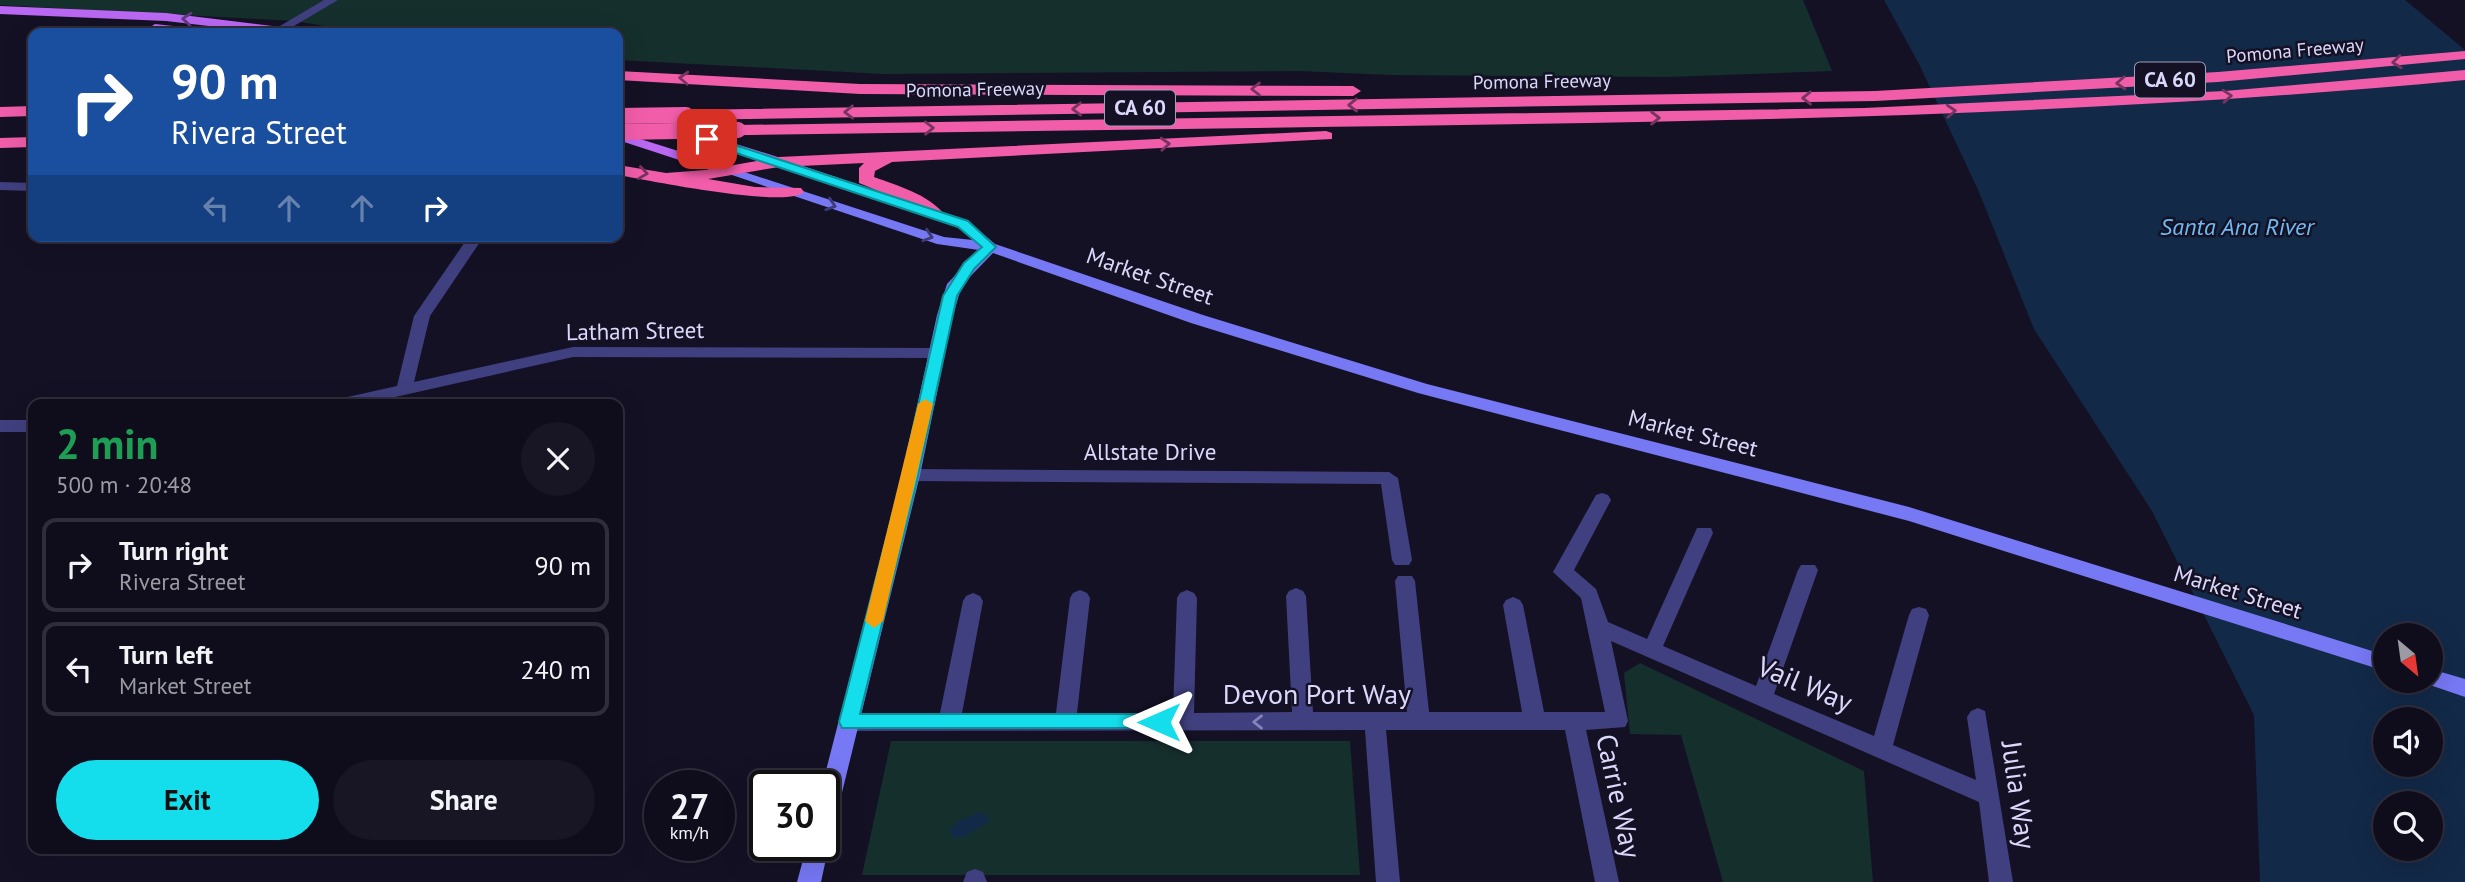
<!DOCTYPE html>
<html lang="en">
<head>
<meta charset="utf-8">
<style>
	:root { --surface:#0f0d1c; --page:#181625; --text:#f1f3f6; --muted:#9b9ca3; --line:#2f2d3b; --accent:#14deec }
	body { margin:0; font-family:"PT Sans",sans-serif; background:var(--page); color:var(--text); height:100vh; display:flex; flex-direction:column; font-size:26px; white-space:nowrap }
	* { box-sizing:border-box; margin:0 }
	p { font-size:23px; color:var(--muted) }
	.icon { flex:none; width:38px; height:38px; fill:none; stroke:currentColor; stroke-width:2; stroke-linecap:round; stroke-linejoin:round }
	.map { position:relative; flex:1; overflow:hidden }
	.details { position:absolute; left:28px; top:399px; width:595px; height:455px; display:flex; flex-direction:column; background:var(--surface); border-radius:14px; box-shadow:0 7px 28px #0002,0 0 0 2px var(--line) }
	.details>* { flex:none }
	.banner { position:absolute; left:28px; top:28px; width:595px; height:214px; border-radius:14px; box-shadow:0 7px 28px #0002,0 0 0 2px var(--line); background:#1a4fa0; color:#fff; overflow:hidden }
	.needle { width:46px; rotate:151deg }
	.fabs { position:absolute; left:2373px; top:623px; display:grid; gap:14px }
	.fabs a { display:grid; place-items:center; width:70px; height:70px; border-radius:50%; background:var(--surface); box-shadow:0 7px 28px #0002,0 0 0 2px var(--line); font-size:35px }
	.speed { position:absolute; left:644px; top:770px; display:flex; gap:14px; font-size:35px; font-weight:700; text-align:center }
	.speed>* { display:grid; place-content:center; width:91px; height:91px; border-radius:50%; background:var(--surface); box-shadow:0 7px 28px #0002,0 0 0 2px var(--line); line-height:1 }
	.speed small { font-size:18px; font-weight:400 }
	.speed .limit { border:4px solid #111; border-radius:10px; background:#fff; color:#111 }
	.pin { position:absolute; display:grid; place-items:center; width:60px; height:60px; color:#fff; margin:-30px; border-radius:14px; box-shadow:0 4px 10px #0006 }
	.me { position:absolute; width:77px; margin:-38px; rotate:270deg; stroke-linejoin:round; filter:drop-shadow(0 0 5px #0008) }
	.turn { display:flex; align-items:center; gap:24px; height:147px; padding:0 28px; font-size:32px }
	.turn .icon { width:91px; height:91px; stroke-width:2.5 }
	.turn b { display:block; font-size:49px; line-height:60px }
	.lanes { display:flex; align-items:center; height:66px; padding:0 28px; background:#0003; justify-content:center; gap:35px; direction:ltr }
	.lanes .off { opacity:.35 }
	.round { display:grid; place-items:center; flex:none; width:74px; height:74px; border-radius:37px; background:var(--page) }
	.overview { display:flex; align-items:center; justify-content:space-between; height:119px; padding:0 28px }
	h1 { font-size:42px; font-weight:700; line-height:52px; color:#1e9e55 }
	.cta { display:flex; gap:14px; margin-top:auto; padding:14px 28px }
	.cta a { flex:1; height:80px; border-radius:42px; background:var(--accent); color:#111; font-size:28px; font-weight:700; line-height:80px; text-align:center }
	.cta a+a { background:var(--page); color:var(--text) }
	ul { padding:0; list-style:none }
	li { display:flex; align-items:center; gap:21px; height:94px; margin:0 14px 10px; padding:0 14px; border:4px solid var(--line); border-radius:14px }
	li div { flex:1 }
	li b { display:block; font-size:26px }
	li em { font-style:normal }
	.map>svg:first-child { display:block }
	.green { fill:#152f2d }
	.water { fill:#122948; fill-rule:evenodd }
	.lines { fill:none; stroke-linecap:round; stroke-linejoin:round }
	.street { fill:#404080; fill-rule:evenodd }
	.secondary { fill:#7778f4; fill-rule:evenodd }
	.primary { fill:#ba68f3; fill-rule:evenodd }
	.highway { fill:#f25daa; fill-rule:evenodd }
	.highway-bridge { stroke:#f25daa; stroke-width:16 }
	.oneway { stroke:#5f3882 }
	.oneway2 { stroke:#783361 }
	.oneway3 { stroke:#3c3a78 }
	.oneway4 { stroke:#8684b8 }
	.route { fill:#14deec; stroke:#0d9099; stroke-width:2 }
	.slow { fill:#f59e0b }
	.labels { text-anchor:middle; stroke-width:5; stroke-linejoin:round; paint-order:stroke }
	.far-street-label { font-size:19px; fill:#dbd8fc; stroke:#141125 }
	.shield { fill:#141125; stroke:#9f9cbc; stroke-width:2 }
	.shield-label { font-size:21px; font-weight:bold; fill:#dbd8fc }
	.street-label { font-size:23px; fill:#dbd8fc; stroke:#141125 }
	.water-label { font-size:24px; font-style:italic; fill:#6fbbf4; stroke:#141125 }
	.near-street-label { font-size:28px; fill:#dbd8fc; stroke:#141125 }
</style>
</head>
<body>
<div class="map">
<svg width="2465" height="882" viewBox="0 0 2465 882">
	<rect width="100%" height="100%" fill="#141125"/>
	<g class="green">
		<path d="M0,0h1803l29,71 -164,6 -278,-2 -90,-4 -417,3 -265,-14v-27h-252l-71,-12 -295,-16z"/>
		<path d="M1640,663l224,108 9,111h-150l-42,-147 -51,-1 -6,-61z"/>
		<path d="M891,741h459l10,134h-498z"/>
	</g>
	<g class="water">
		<path d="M1884,0h521l60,50v832h-205l-6,-167 -102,-204 -118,-182 -55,-137 -60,-128zM2385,635h46v46h-46zM2385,719h46v46h-46zM2385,803h46v46h-46z"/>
		<path d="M978,813l7,1 5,7 -26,16h-12l-2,-7 8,-9z"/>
	</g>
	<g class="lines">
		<g class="street">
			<path d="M324,0h14l-56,33h-14z"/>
			<path d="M0,182l33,1v8l-33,-1z"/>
			<path d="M469,236h15l-54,80 -16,66 159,-35 363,1 8,5 -8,5 -363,-1 -209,47h-32l2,-4 63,-14 17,-70z"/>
			<rect x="0" y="420" width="33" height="12"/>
			<path d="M911,469l478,3 9,6 14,82 -3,5h-14l-3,-5 -11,-76 -470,-3 -9,-6z"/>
			<path d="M1602,493l6,2 3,5 -37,70 22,19 12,33 39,17 50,-111h14l2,5 -50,113 93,40 42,-116 3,-5h14l3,5 -44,124 100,42 35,-121 3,-6 7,-2 7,2 3,6 -36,130 83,35 -9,-63 4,-6 7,-3 7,3 28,171h-24l-10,-80 -368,-161 17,80 -3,6 -39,3 33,152h-24l-30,-152h-179l14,152h-24l-11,-152 -516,1 -8,-3 -3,-6 3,-6 8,-3h91l23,-112 3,-5 7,-3 7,3 3,5 -21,112h94l14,-115 3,-5 7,-3 7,3 3,5 -13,115h96l4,-115 3,-5 7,-3 7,3 3,5 -3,115 98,-1 -6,-116 3,-5 7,-3 7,3 3,5 7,116h94l-12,-131 3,-5h14l3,5 14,131h93l-19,-107 3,-5 7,-3 7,3 3,5 21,107h61l-24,-114 -28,-26 43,-77z"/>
			<path d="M975,869l8,3 4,10h-24l4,-10z"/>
		</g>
		<g class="secondary">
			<path d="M779,158l189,63 27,23 208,71 224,69 482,123 476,148v16l-476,-150 -491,-128 -227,-70 -198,-70 -31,32 -9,30 -33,160 -85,346 -3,7 -8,3v-45h-2l80,-311 35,-160 10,-31 32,-34 -42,-6 -220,-74 2,-3h10l215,70 29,3 -15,-13 -184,-62v-6z"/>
			<path d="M2431,669l34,10v18l-41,-14 -1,-2h8z"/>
			<path d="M824,837l5,8 -8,37h-24l10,-37h17z"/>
		</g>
		<g class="primary">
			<path d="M0,6l166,7 131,16 6,4h-34l-103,-12 -166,-7z"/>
			<path d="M155,24l45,5 6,4 -55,-2 -2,-3z"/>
			<path d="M682,127l102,32 2,3 -2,3h-10l-97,-31 -2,-3z"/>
			<path d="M618,132l111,35 2,3 -2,3h-10l-101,-33z"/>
		</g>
		<g class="highway">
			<path d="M2465,51v8l-247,23 -343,19 -1189,19 -8,-5 8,-5 1189,-19 343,-19z"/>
			<path d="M2465,70v10c-355,34 -711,41 -1067,46 -220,3 -440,6 -660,9l-8,-5 8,-5 1126,-17 361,-17z"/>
			<path d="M618,71l242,13 493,2 8,5 -8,5 -493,-2 -242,-14z"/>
			<path d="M33,106v10l-33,1v-10z"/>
			<path d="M1326,131l6,2v6l-440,23 -17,9 -1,6c24,9 54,17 71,38l-9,5 -26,-16 -51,-21v-15l5,-5 -85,4 -71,12 47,8 46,1 3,4c-16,17 -158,-12 -186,-17v-10l48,8 39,-3 74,-13z"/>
			<path d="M33,137v10l-33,1v-10z"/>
		</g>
		<g class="highway-bridge">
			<path d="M618,116l68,-1"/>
			<path d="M618,132l120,-2"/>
		</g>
	</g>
	<defs><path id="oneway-chevron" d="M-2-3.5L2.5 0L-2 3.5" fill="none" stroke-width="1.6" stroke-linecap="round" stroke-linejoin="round" transform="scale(1.75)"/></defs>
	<use class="oneway" href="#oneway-chevron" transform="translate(187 19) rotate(-175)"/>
	<g class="oneway2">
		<use href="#oneway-chevron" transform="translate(2397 62) rotate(174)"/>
		<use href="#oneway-chevron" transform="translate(684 78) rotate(-177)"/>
		<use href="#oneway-chevron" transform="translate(2121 83) rotate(177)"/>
		<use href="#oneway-chevron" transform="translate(1256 89) rotate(-180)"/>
		<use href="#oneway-chevron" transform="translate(2227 96) rotate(-4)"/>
		<use href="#oneway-chevron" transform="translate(1807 98) rotate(179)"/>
		<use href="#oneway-chevron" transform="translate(1353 105) rotate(179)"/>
		<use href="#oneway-chevron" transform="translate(1077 109) rotate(179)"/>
		<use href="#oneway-chevron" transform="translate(1951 111) rotate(-3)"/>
		<use href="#oneway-chevron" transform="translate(849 112) rotate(179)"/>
		<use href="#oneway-chevron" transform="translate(1655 118) rotate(-1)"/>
		<use href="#oneway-chevron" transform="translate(929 128) rotate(-1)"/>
		<use href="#oneway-chevron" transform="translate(1165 144) rotate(-3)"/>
		<use href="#oneway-chevron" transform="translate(643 173) rotate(8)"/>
	</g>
	<g class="oneway3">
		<use href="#oneway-chevron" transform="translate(831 205) rotate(18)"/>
		<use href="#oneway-chevron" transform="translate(928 236) rotate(18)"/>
	</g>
	<use class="oneway4" href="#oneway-chevron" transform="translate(1258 722) rotate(180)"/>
	<path class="route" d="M707,136l261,85 28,26 -22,22 -17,27 -41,189 -56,229h299l7,3 3,5 -3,6h-324l-3,-6 61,-237 43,-189 21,-33 18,-16 -24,-20 -255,-85v-5z"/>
	<path class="slow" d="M925,399l8,5 -50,217 -9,7 -9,-7 53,-217z"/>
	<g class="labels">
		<g class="far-street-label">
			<text transform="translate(2295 50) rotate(-5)" y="7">Pomona Freeway</text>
			<text transform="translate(1542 81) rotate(-1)" y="7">Pomona Freeway</text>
			<text transform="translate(975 89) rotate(-1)" y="7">Pomona Freeway</text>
		</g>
		<g class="shield">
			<rect x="2135" y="62.5" width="70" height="35" rx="5"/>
			<rect x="1105" y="90.5" width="70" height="35" rx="5"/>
		</g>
		<g class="shield-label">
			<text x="2170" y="87">CA 60</text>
			<text x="1140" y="115">CA 60</text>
		</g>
		<g class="street-label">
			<text transform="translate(1150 276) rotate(19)" y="8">Market Street</text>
			<text transform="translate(635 331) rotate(-1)" y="8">Latham Street</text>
			<text transform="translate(1693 433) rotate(14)" y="8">Market Street</text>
			<text x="1150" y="460">Allstate Drive</text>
			<text transform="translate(2238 592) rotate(17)" y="8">Market Street</text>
		</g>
		<g class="water-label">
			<text x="2237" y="235">Santa Ana River</text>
		</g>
		<g class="near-street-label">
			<text transform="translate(1805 684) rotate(23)" y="10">Vail Way</text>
			<text x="1317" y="704">Devon Port Way</text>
			<text transform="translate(2019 795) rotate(82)" y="10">Julia Way</text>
			<text transform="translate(1619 796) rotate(78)" y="10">Carrie Way</text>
		</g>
	</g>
</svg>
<div class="fabs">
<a><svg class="needle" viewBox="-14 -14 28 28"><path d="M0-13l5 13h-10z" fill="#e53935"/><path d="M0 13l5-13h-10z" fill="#9b9ca3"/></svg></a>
<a><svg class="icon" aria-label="sound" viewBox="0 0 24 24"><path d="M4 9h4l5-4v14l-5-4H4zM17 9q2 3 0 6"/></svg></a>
<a><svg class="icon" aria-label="search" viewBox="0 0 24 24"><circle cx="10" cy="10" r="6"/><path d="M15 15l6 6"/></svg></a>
</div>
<div class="speed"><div>27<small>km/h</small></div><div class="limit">30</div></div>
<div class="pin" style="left:707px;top:139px;background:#d93025"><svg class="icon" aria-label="arrive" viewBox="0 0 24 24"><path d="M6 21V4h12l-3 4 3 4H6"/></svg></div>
<svg class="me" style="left:1159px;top:722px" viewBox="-20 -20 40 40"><path d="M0-17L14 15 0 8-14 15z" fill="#14deec" stroke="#fff" stroke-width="4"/></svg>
<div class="banner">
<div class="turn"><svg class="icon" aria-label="right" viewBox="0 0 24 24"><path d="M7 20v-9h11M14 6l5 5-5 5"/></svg><div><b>90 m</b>Rivera Street</div></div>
<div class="lanes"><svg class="icon off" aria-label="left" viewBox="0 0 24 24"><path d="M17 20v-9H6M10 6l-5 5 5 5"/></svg><svg class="icon off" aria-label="ahead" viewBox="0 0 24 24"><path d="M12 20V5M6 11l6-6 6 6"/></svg><svg class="icon off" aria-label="ahead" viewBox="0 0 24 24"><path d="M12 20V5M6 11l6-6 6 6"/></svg><svg class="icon" aria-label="right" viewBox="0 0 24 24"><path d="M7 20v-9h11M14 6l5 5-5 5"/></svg></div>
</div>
<section class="details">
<div class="overview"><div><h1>2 min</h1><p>500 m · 20:48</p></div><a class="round"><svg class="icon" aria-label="close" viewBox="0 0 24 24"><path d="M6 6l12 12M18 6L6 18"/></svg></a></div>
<ul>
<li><svg class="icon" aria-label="right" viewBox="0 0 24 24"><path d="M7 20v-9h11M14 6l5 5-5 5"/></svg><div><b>Turn right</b><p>Rivera Street</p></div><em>90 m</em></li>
<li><svg class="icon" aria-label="left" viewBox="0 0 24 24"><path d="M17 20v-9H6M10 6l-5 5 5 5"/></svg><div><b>Turn left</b><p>Market Street</p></div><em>240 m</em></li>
</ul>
<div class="cta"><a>Exit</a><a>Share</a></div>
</section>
</div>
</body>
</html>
